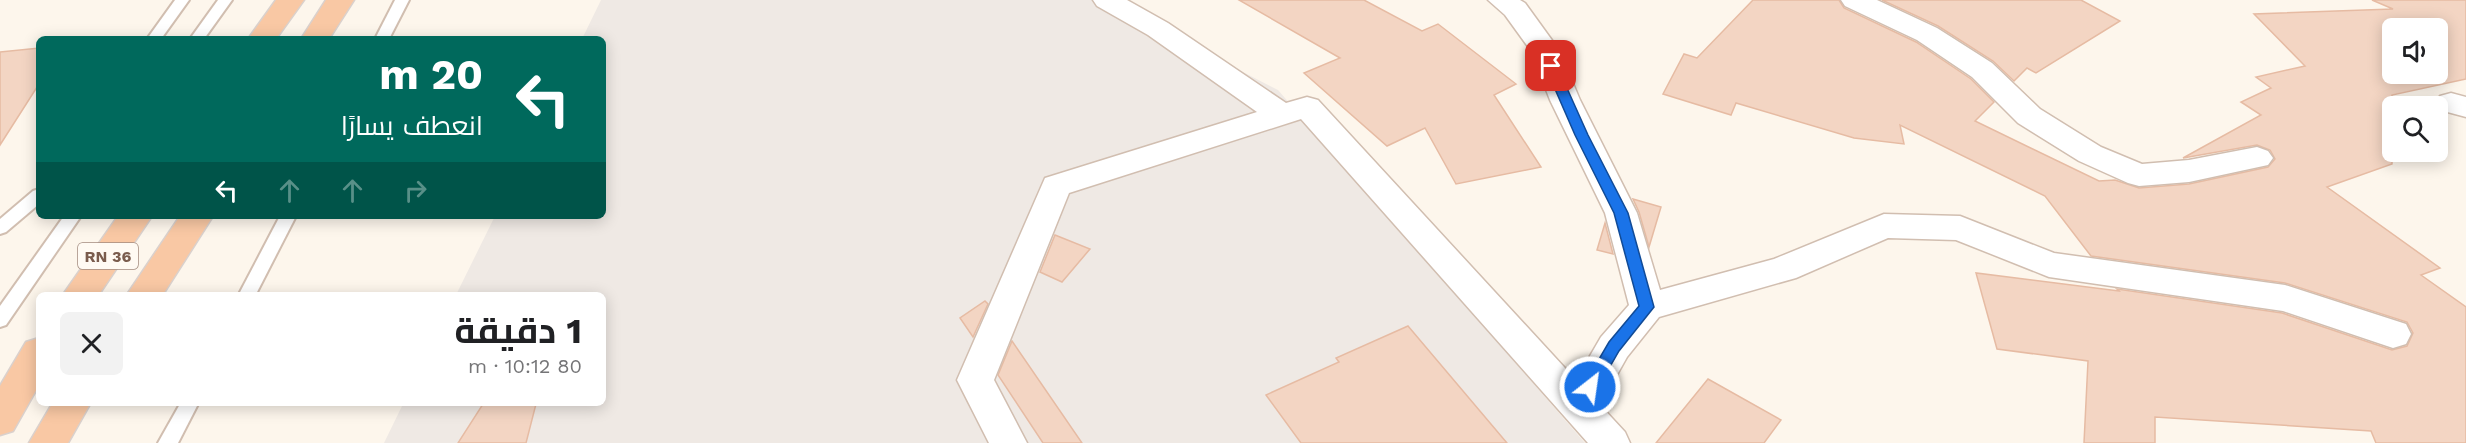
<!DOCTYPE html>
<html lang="ar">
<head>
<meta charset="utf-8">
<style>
	:root { --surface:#fff; --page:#f2f2f2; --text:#202124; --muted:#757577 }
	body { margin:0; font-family:"Work Sans",Cairo,sans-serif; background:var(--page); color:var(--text); direction:rtl; height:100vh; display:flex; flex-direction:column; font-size:22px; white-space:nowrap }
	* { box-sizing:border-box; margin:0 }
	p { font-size:20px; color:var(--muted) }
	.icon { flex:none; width:33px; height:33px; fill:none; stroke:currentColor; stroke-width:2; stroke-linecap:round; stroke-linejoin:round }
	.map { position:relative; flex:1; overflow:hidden; direction:ltr }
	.details { position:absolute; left:36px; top:292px; width:570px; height:114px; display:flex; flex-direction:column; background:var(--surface); border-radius:9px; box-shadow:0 3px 15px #0003; direction:rtl }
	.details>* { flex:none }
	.hud { position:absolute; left:36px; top:36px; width:570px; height:183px; border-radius:9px; box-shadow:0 3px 15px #0003; direction:rtl; background:#00695c; color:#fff; overflow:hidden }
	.fabs { position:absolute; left:2382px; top:18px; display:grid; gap:12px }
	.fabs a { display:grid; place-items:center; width:66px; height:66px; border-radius:9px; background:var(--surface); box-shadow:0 3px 15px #0003; font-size:30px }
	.pin { position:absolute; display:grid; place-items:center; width:51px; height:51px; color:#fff; margin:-26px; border-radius:12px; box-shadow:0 3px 9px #0006 }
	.me { position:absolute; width:66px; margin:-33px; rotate:30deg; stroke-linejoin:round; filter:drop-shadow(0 0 4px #0008) }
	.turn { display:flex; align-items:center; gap:21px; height:126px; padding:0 24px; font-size:27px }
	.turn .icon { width:78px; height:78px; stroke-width:2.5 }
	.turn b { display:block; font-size:42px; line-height:51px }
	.lanes { display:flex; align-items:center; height:57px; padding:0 24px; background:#0003; justify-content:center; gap:30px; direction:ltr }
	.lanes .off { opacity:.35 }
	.round { display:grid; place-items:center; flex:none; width:63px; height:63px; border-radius:9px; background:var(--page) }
	.overview { display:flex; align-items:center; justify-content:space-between; height:102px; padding:0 24px }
	h1 { font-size:36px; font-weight:700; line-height:45px }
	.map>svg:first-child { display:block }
	.industrial { fill:#efe9e4 }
	.building { fill:#f3d5c3; stroke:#e6bba3; stroke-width:1.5; fill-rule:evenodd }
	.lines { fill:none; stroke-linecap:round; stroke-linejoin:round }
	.service-casing { stroke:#d1beb0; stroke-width:4 }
	.minor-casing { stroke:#d1beb0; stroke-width:3 }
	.trunk-casing { stroke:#dad1cd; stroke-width:3 }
	.service { fill:#fff; fill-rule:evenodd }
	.minor { fill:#fff; fill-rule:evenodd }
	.trunk { fill:#f9c8a4; fill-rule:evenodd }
	.route { fill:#1a73e8; stroke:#114b97; stroke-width:1.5 }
	.labels { text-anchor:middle; stroke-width:6; stroke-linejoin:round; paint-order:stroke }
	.shield { fill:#fffaf3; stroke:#a28b7f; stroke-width:1.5 }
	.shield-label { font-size:16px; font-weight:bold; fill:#7a5c4d }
</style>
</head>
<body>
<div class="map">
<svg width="2466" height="443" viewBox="0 0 2466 443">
	<rect width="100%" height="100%" fill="#fdf6ec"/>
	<path class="industrial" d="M601,0h502l175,90 307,353h-1201l19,-39h200v-108l-147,-1 39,-79h108v-177h-21z"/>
	<g class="building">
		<path d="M1239,0h125l58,31 16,-7 78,60 -22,11 47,72 -85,17 -31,-56 -38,18 -83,-73 36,-15z"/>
		<path d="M1753,0h86l5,8 72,34 55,37 23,23 -19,19 124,60 16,-1 24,8 50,-4 79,-17 7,-8 -5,-9 -13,-5 -74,13 78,-43 -20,-13 30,-14 -15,-11 49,-11 -51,-52 139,-5 -21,-9h94v79l-74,16v69l-65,23 113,81 -19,7 45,32v136h-90l-5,-12 -216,-14v26h-71l4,-82 -91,-12 -21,-76 143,18 -2,-2 165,24 110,37 15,-4 6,-13 -6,-11 -122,-39 -194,-27 -46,-60 -145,-71 4,19 -50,-6 -118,-35 -5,12 -68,-21 21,-40 13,4zM2392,28h46v46h-46z"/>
		<path d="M1882,0h199l39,21 -84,52 -9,-5 -13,13 -21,-20 -55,-35z"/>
		<path d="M39,48v36l-39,61v-93z"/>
		<path d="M1633,199l28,8 -12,40 -10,-35z"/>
		<path d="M1605,223l8,31 -16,-4z"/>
		<path d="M1055,235l35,14 -28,33 -22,-10z"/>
		<path d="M985,301l3,3 -15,33 -13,-19z"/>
		<path d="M1408,326l99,117h-206l-35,-48 73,-33 -3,-4z"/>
		<path d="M1012,341l70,102h-39l-45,-68z"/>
		<path d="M1708,379l73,41 -17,23h-108z"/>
		<path d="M483,404h53l-10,39h-68z"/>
	</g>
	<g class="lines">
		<g class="service-casing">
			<g id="service">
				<path d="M175,0h14l-28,39h-14z"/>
				<path d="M218,0h14l-28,39h-14z"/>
				<path d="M395,0h14l-20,39h-14z"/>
				<path d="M39,189v15l-33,28 -6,2v-15l33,-28z"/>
				<path d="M64,216h17l-75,109 -6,2v-21z"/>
				<path d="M280,216h16l-41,80h-17z"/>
				<path d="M180,404h18l-20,39h-20z"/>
			</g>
		</g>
		<g class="minor-casing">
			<g id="minor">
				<path d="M1093,0h34l41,23 118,80 21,-6 11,3 258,280 25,-43 28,-32 -24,-92 -55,-113 -19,-49 -26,-36 -17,-15h32l5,3 34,47 21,50 57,113 23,77 114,-31 110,-45 76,2 94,37 231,32 121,39 5,10 -5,10 -13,4 -110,-37 -234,-34 -93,-37 -68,-2 -92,40 -137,39 -32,40 -27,48 25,27 5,11h-42l-287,-324 -232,74 -75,187 33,63h-38l-32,-63 88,-202 212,-66 -109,-77 -51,-29z"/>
				<path d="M1841,0h36l60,28 55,35 48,46 61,38 41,17 47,-4 68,-13 11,4 5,7 -5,7 -79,17 -50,4 -11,-3 -49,-22 -61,-38 -46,-46 -55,-37 -72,-34z"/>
				<path d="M2451,93l15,4v20l-26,-7 -4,-7 4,-7z"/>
			</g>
		</g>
		<g class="trunk-casing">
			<g id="trunk">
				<path d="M276,0h28l-28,39h-28z"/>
				<path d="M326,0h28l-25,39h-28z"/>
				<path d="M118,216h34l-54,80h-36z"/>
				<path d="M180,216h33l-51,80h-36z"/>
				<path d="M39,338v47l-26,46 -13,4v-49l26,-44z"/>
				<path d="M52,404h38l-22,39h-39z"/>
			</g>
		</g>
		<use href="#service" class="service"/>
		<use href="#minor" class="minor"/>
		<use href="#trunk" class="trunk"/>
	</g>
	<path class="route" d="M1551,63l6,3 31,69 40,78 26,94 -35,44 -23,40h-11l-2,-4 2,-4 24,-41 30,-36 -25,-93 -39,-78 -30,-69z"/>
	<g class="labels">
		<rect class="shield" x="78" y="243" width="60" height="26" rx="4.5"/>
		<g class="shield-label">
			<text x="108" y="262">RN 36</text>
		</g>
	</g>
</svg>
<div class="fabs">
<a><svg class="icon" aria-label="sound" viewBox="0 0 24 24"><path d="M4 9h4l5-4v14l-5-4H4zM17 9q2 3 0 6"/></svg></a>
<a><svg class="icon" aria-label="search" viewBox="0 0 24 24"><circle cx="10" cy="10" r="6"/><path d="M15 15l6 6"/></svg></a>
</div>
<div class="pin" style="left:1551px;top:66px;background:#d93025"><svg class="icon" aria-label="arrive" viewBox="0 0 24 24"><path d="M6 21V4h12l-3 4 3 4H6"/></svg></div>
<svg class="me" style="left:1590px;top:387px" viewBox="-20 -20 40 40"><circle r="17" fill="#1a73e8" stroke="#fff" stroke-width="3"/><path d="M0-11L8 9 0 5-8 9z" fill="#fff"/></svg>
<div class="hud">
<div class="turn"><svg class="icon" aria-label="left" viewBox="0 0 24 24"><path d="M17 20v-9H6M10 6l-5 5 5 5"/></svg><div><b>20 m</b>انعطف يسارًا</div></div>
<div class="lanes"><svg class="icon" aria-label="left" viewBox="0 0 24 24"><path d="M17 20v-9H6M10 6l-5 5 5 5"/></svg><svg class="icon off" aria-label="ahead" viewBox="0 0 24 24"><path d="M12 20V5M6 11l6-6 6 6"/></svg><svg class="icon off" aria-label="ahead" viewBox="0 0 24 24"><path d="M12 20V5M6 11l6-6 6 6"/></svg><svg class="icon off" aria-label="right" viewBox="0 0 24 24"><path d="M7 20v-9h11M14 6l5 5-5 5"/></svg></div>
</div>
<section class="details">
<div class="overview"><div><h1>1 دقيقة</h1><p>80 m · 10:12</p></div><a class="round"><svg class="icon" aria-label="close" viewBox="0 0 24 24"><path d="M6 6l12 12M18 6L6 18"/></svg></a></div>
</section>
</div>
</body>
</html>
